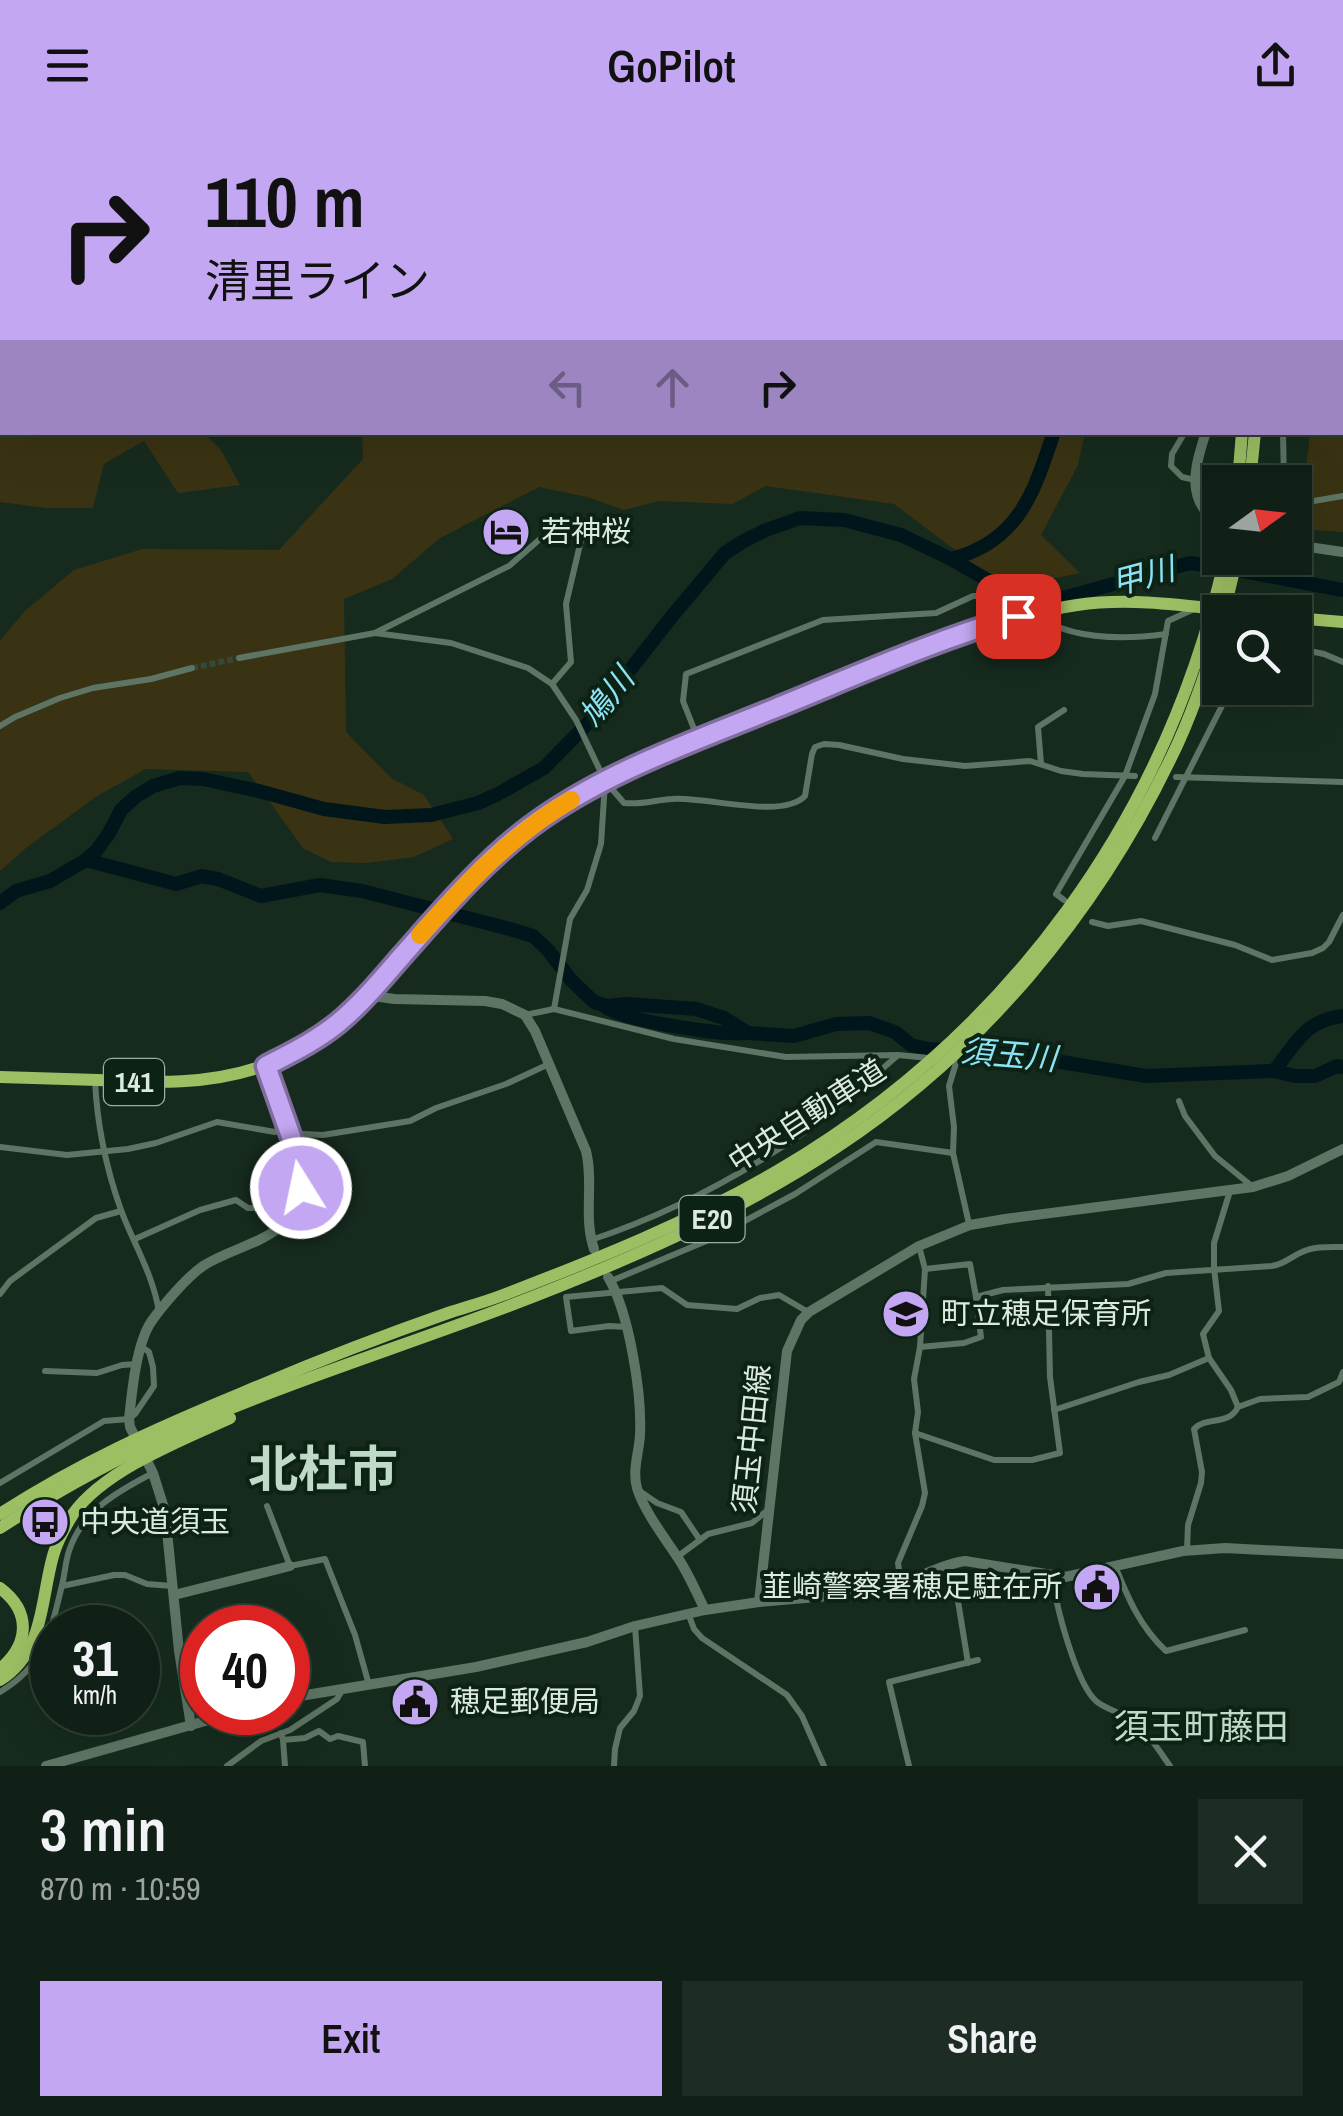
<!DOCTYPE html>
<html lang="en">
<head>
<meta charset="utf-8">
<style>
	:root { --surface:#102016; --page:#1e2d23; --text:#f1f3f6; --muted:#9ca3a1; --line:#303e35; --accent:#c3a7f2 }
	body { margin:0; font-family:"Archivo Narrow","Noto Sans JP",sans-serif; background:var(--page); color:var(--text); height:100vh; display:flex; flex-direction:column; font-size:38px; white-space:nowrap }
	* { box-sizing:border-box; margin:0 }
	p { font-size:32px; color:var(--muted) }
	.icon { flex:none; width:55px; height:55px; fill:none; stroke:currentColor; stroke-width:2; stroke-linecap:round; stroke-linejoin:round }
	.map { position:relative; height:1636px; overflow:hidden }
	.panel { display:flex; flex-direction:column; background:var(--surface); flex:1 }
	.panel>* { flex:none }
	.top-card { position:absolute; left:0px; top:0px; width:1345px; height:305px; box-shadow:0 10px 40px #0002,0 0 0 2px var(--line); background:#c3a7f2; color:#111; overflow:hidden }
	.needle { width:65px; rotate:75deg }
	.tools { position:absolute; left:1202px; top:335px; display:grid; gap:20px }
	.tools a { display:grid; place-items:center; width:110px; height:110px; border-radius:0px; background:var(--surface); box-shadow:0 10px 40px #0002,0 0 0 2px var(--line); font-size:50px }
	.speed { position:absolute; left:30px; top:1475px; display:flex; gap:20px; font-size:50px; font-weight:700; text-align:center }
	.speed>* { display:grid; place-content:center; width:130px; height:130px; border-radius:50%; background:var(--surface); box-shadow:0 10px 40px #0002,0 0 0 2px var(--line); line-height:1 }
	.speed small { font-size:25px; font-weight:400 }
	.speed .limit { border:15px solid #d22; background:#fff; color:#111 }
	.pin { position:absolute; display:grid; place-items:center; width:85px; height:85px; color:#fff; margin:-42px; border-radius:20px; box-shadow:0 5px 15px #0006 }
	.me { position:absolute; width:110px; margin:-55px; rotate:350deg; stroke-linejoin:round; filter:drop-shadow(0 0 8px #0008) }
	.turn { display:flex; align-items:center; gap:35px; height:210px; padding:0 40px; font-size:45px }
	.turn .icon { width:130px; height:130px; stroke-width:2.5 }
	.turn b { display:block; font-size:70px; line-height:85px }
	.lanes { display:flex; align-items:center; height:95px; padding:0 40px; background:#0003; justify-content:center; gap:50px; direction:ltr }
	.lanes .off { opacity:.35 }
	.round { display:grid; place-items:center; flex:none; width:105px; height:105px; border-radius:0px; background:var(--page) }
	.headline { display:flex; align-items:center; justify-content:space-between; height:170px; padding:0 40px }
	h1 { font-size:60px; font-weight:600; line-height:75px }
	.action { display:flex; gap:20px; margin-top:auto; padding:20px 40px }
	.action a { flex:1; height:115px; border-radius:0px; background:var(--accent); color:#111; font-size:40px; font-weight:600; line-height:115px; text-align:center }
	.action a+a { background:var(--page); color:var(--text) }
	header { display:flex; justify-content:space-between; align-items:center; height:130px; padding:0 40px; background:var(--accent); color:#111; font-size:45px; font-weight:600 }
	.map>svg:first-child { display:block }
	.green { fill:#3a3313 }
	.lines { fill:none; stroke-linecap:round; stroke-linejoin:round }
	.river { stroke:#00161b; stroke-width:14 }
	.street-tunnel { stroke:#34483b; stroke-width:6; stroke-dasharray:6 3; stroke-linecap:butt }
	.street { stroke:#5e7565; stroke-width:6 }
	.secondary { stroke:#5e7565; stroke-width:10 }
	.highway { stroke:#9dbf64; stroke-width:12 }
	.rail { stroke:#99a89e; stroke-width:2.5; stroke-dasharray:12 12; stroke-linecap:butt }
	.route-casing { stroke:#7f6d9d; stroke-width:25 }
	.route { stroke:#c3a7f2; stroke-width:18 }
	.slow { stroke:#f59e0b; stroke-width:18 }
	.labels { text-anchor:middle; stroke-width:8; stroke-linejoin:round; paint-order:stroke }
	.shield { fill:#0c2215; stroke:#9eada3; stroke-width:2.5 }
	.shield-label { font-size:28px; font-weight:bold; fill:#dce9e0 }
	.poi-label { font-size:30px; fill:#dce9e0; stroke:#0c2215; text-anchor:start }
	.street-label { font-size:30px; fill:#dce9e0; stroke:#0c2215 }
	.water-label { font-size:32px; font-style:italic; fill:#8be3f6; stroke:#0c2215 }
	.quarter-label { font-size:35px; fill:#c0dac8; stroke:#0c2215 }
	.town-label { font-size:50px; font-weight:bold; fill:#c0dac8; stroke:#0c2215 }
</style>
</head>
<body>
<header><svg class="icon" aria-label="menu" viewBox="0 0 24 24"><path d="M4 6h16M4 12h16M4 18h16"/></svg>GoPilot<svg class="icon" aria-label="share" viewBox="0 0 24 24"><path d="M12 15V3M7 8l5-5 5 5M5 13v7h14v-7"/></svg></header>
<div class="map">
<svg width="1343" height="1636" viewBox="0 0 1343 1636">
	<rect width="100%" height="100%" fill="#162b1e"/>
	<g class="green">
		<path d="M233,0h268l-3,2h-267z"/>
		<path d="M632,0h329l2,2h-331z"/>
		<path d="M1343,206v196l-48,-3v-25l9,-20 6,-51 32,-1z"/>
		<path d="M0,230h2v72l202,1 17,17 19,35 -62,8 -34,-52 -40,23 -11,44h-47l-46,-6z"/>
		<path d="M362,303h723l-7,32 -37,70 39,38 -34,7 -47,3 -105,-79 -128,-18 -34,18 -73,-3 -35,9 -37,-13 -48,-10 -99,51 -48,41 -48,20 2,133 45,46 33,17 29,44 -39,18 -47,6 -36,-1 -28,-14 -55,-76 -102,-3 -49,27 -71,52 -26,23v-230l25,-30 49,-41 68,-21 137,1 84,-91z"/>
	</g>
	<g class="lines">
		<g class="river">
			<path d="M951,429c68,-17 83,-67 103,-127"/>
			<path d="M86,730l90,24 26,-8 16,3 43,17 59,-11 42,6 148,38 23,7 15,14 23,30 23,22 13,4 20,-2 69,5 28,9 24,15 46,3 42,-12 33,-1 26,9 16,13 17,4 48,2 26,-4 18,3 23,9 103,17 128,-5 21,5h20l22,-10 6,1"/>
			<path d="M0,773l16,-12 34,-10 36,-21 11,-10 12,-17 12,-23 14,-13 18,-11 27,-8 23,1 56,12 65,18 61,8 46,-2 47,-12 20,-9 46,-26 46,-47 83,-106 52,-62 17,-11 24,-12 34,-12 44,2 57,15 50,24 56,32 41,11 142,-39 42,6 111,21"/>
			<path d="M607,878c25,14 112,27 140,25"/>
			<path d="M1274,941c23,-29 30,-50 69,-55"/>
		</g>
		<path class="street-tunnel" d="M192,538l47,-10"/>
		<g class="street">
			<path d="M1006,0l4,2"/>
			<path d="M1285,0v2"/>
			<path d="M1185,302l-13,22 -1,12 11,11 13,3"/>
			<path d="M1283,302l1,50"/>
			<path d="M1295,370l7,3 41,-7"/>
			<path d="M1033,484c37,26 89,26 133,20"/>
			<path d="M375,503l76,10 77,25 24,16 24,36 29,61 19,22c17,2 31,-3 48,-4 33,-3 110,21 133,-3l7,-42 3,-7 9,-3 15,1 64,14 62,7 65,-5 31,10 22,3 52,2"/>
			<path d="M1295,518l29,6 19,8"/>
			<path d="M239,528l136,-25 134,-67 31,-27 20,-12 22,9 -16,68 5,58 -19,22"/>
			<path d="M0,596l15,-9 45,-19 33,-10 58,-9 41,-11"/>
			<path d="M698,609l-15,-38 3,-27 137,-54 113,-7 37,-17h5l24,23"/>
			<path d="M1041,634l-3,-37 26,-17"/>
			<path d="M1176,647l167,5"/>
			<path d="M1155,708l76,-150"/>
			<path d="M1064,770l-8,-6 69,-118 30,-82 13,-73 26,-12"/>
			<path d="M1092,792l16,4 33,-5 94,24 37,15 40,-7 11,-5 6,-6 14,-27"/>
			<path d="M554,879l16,-90 17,-29 14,-46 4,-61"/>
			<path d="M525,885l29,-6 120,30 112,18 112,-2 31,3"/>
			<path d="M952,930h5l-8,26 5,41 -1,26 16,71"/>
			<path d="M95,950c2,45 11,88 26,130 13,35 32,64 38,102"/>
			<path d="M1179,971l6,15 30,40 38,31"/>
			<path d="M303,1004l20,1 87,-14 26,-13 70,-24 43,-20"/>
			<path d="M0,1017l67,8 61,-6 28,-6 61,-21 58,10"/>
			<path d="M1230,1061l-16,52v25l5,43 -16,23 6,24 22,32 7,17"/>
			<path d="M135,1109l65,-29 36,-10 12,8h14l20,16"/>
			<path d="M591,1110c76,-25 151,-65 218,-111 31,-21 60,-49 88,-73"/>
			<path d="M925,1139l45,-5 6,33 27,-7 125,-6 38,-11 106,-7c13,-2 18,-9 30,-14 12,-6 28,-5 41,-5"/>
			<path d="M611,1151l100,-42 84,-45 81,-52 77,11"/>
			<path d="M0,1164l10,-13 86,-63 25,-7"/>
			<path d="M626,1197l-17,-1 -38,5 -5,-34 96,-9 25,17 50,4 23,-11 19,-3 29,17"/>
			<path d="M920,1217l44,-4 17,-6 -5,-40"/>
			<path d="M45,1241l52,2 25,-8 15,-1"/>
			<path d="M1054,1280l85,-28 30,-7 40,-17"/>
			<path d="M915,1303l79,27h38l28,-7 -10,-76 -2,-91"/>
			<path d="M0,1353l104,-62 25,-2 6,-5 19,-28 -1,-19 -4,-15 -7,-5"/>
			<path d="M641,1362l16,11 24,9 19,28"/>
			<path d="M267,1376l23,60 35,-7 30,76 14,50"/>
			<path d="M1187,1420l1,-25 13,-42 1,-11 -8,-43c12,-13 35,-3 44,-22l22,-8 48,-2 31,-15 4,-10"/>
			<path d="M677,1427l31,-23 44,-11 17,-14"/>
			<path d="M1115,1436c13,32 25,61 51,85l79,-21"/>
			<path d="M944,1438l14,33 10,62"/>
			<path d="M1053,1447c2,27 23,106 43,124 9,8 24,11 34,18 17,12 28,30 40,47"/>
			<path d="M901,1453l-3,-20 24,-57 3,-13 -10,-60 3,-21 -4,-33 6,-32 5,-78 -6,-23"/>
			<path d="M62,1456l52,-11h11l22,9 25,2"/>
			<path d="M688,1483l6,16 8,9 85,57 15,21 22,50"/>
			<path d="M179,1521l23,-4"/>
			<path d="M0,1562c46,-27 51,-62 63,-111 2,-10 3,-21 6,-30 13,-40 49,-60 84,-78"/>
			<path d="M281,1603l2,7 22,-2 14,-7 11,8 8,-3 25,6 2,24"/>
			<path d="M283,1610l2,26"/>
			<path d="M227,1636l34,-25 29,-11 47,-31 6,-10"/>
			<path d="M614,1636l1,-17 5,-21 14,-17 6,-15 -5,-70"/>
			<path d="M909,1636l-20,-84 89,-22"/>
		</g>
		<g class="secondary">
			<path d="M1187,0v2"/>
			<path d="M1206,302c-11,34 -22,69 14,92"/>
			<path d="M1295,415l48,7"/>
			<path d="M367,865l27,4 91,2 17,3 23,11 10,16 51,120c8,32 -3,66 8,98"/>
			<path d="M608,1147c21,35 34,116 32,158 -1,18 -8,35 -3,53 6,21 27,49 39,67 12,17 20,37 29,55"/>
			<path d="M174,1465l116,-29"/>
			<path d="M759,1472l28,-251 14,-31 8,-8 110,-66 51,-21 35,-6 248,-32 35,-11 55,-27"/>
			<path d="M288,1568l188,-31 111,-25 48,-16 70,-16 54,-8 117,-10c31,-7 58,-26 89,-31l100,16 118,-26 42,-3 118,6"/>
			<path d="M191,1596l-12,-75 -14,-140 -12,-38 -23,-46 -1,-8c3,-27 7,-74 22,-97 12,-17 35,-44 52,-56 37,-24 96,-26 98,-84 2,-36 -23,-83 -35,-117"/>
			<path d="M46,1636l191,-54"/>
		</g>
		<g class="highway">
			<path d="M1228,0v2"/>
			<path d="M1243,0v2"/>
			<path d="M1238,352l4,-50"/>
			<path d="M1250,352l5,-50"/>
			<path d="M1224,482l13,-54"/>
			<path d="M1295,488l48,4"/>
			<path d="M0,947c33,1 66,2 98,3 57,3 111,5 165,-14 103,-36 155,-143 234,-211 94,-81 215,-121 329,-167 82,-32 163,-70 251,-83 55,-8 111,1 166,7"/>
			<path d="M0,1384c77,-50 157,-86 242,-121 68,-29 137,-56 206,-80 18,-6 37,-11 55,-18 94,-36 189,-74 276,-125 231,-136 388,-352 446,-612"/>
			<path d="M0,1398c60,-39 123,-73 188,-102 102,-44 209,-78 313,-117 116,-44 232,-93 336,-162 144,-95 258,-232 333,-387 21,-42 36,-88 50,-133"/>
			<path d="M0,1458c32,24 29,57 0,81"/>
			<path d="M0,1550c45,-29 40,-78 53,-124 4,-15 12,-29 20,-42 31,-44 109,-74 157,-96"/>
		</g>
		<g class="rail">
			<path d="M203,2l2,-2"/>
			<path d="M0,204l2,-2"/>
		</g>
	</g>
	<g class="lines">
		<g class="route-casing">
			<path id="route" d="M301,1058l-1,-26 -34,-96c25,-13 50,-25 72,-43 23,-19 43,-43 63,-66 40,-45 80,-93 129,-130 72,-54 162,-85 246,-119 79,-32 159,-68 242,-92"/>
		</g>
		<use href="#route" class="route"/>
		<path class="slow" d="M420,805c46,-51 92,-101 151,-135"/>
	</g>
	<defs>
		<g id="hotel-disc" transform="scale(2.5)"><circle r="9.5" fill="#c3a7f2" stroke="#0c2215"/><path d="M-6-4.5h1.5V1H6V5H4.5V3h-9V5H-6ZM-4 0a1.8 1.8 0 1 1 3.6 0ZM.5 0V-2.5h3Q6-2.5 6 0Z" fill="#111"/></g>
		<g id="school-disc" transform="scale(2.5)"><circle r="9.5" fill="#c3a7f2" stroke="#0c2215"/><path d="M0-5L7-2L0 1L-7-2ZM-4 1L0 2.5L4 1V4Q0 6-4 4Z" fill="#111"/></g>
		<g id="bus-disc" transform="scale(2.5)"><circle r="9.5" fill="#c3a7f2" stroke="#0c2215"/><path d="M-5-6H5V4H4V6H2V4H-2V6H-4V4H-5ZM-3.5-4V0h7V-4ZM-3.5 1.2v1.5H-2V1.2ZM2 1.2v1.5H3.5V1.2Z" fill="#111"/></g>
		<g id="civic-disc" transform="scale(2.5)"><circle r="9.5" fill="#c3a7f2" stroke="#0c2215"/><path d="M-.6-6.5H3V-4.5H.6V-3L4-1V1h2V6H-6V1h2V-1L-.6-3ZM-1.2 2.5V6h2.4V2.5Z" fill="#111"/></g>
	</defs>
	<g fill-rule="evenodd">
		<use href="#hotel-disc" x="506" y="402"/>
		<use href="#school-disc" x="906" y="1184"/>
		<use href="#bus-disc" x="45" y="1392"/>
		<use href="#civic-disc" x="1097" y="1457"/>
		<use href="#civic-disc" x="415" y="1572"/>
	</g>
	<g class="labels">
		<g class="shield">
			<rect x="104" y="929" width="60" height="46" rx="8"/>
			<rect x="679.5" y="1066" width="65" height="46" rx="8"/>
		</g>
		<g class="shield-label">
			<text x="134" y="962">141</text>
			<text x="712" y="1099">E20</text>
		</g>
		<g class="poi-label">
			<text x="541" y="412">若神桜</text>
			<text x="941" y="1194">町立穂足保育所</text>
			<text x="80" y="1402">中央道須玉</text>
			<text x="1062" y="1467" text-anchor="end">韮崎警察署穂足駐在所</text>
			<text x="450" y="1582">穂足郵便局</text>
		</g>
		<g class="street-label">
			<text transform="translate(807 986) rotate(-33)" y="10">中央自動車道</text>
			<text transform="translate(752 1309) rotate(-84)" y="10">須玉中田線</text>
		</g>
		<g class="water-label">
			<text transform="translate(1143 446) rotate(-15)" y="11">甲川</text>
			<text transform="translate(607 567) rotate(-51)" y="11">鳩川</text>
			<text transform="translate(1009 925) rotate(5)" y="11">須玉川</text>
		</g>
		<g class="quarter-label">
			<text x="1201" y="1609">須玉町藤田</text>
		</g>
		<g class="town-label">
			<text x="323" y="1357">北杜市</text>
		</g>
	</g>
</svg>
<div class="tools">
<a><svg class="needle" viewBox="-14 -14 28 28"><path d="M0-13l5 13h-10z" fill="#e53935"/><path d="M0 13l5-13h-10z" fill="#9ca3a1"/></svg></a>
<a><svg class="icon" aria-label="search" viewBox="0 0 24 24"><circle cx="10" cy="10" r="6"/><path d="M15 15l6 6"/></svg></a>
</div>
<div class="speed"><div>31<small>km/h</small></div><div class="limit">40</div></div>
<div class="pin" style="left:1018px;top:486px;background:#d93025"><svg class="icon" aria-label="arrive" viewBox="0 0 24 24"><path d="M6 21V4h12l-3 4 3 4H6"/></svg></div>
<svg class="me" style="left:301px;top:1058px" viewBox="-20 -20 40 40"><circle r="17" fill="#c3a7f2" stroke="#fff" stroke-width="3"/><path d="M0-11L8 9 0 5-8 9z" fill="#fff"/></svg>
<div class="top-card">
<div class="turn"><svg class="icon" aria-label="right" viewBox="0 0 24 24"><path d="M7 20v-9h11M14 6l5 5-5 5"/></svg><div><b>110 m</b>清里ライン</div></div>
<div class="lanes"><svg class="icon off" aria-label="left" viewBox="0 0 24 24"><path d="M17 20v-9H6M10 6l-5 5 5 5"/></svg><svg class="icon off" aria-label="ahead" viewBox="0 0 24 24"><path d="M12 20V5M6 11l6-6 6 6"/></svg><svg class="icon" aria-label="right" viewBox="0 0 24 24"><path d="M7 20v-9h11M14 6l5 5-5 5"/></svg></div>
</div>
</div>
<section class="panel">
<div class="headline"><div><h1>3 min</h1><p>870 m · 10:59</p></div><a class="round"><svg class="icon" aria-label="close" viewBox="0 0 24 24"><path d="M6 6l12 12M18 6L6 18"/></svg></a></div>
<div class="action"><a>Exit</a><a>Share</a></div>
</section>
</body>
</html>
